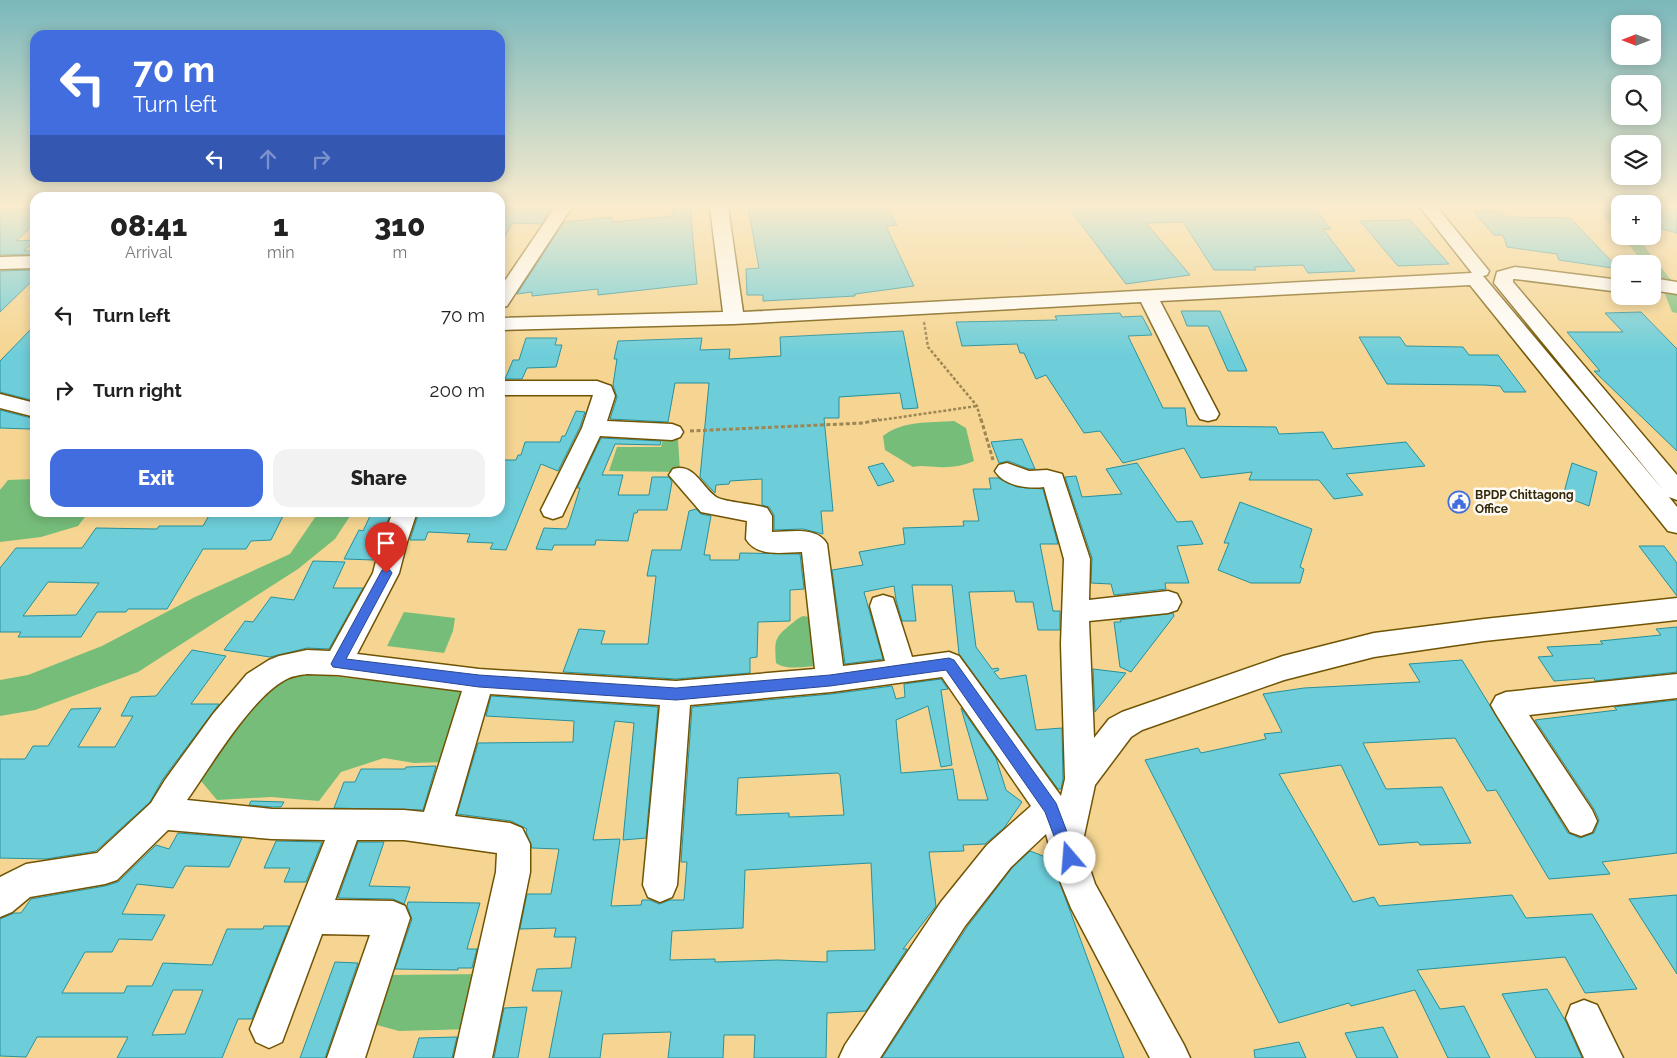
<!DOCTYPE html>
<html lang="en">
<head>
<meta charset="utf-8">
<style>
	:root { --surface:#fff; --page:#f2f2f2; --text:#222; --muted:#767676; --accent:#416dde }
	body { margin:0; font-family:Raleway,sans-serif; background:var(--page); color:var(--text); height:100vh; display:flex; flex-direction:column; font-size:19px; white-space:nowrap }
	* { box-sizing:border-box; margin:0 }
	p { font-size:16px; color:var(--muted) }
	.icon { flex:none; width:28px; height:28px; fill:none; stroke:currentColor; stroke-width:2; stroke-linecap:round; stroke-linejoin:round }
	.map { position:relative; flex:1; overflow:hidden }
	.drawer { position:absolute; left:30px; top:192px; width:475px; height:325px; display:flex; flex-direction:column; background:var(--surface); border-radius:15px; box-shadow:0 2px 12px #0003 }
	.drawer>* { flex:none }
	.guide { position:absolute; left:30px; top:30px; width:475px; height:152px; border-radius:15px; box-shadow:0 2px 12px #0003; background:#416dde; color:#fff; overflow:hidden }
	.needle { width:32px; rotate:270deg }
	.buttons { position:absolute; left:1611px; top:15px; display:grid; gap:10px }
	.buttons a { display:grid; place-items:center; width:50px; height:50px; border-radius:10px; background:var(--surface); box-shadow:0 2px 12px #0003; font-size:25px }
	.pin { position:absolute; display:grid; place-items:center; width:42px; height:42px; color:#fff; margin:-51px -21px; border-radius:50% 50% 50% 0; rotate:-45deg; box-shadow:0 0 5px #0007 }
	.pin .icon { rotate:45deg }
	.me { position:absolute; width:55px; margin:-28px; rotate:342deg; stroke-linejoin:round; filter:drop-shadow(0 0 4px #0008) }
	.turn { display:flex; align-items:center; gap:18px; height:105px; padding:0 20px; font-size:22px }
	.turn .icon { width:65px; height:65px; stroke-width:2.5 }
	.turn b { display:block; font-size:35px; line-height:42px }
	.lanes { display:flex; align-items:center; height:48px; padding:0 20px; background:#0003; justify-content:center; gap:25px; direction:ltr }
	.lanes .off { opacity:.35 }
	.eta { display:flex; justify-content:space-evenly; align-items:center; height:85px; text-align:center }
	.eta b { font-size:30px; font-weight:800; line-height:35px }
	.cta { display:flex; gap:10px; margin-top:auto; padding:10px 20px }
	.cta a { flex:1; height:58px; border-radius:15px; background:var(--accent); color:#fff; font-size:20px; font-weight:800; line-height:58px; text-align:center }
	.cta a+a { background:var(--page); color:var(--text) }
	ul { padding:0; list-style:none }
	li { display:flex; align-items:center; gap:15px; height:75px; padding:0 20px }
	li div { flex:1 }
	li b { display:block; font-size:19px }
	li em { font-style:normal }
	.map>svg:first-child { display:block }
	.water { fill:#76bd7a }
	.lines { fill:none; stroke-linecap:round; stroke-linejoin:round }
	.canal { fill:#76bd7a; fill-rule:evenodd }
	.building { fill:#6dceda; stroke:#27919c; fill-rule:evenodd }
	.minor-casing { stroke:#705404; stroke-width:3 }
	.path-far1 { stroke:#9d8654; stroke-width:2.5; stroke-dasharray:3 2; stroke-linecap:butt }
	.path { stroke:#9d8654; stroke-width:3; stroke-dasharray:4 2.5; stroke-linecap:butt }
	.minor { fill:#fff; fill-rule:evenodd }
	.route { fill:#416dde; stroke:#2a4790 }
	.labels { text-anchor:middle; stroke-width:5; stroke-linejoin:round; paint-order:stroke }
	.poi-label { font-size:12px; font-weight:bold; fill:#34280b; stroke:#fdfaf3; text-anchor:start }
</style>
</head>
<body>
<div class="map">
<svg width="1677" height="1058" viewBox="0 0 1677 1058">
	<rect width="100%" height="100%" fill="#f5d591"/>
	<g class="water">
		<path d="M954,421l12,7 8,33c-11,5 -24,7 -36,6 -9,0 -15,-2 -25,0l-28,-17 -2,-14c21,-16 46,-13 71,-15z"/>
		<path d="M663,438l15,1 2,33 -71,-1 8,-24h44z"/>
		<path d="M35,479v33l53,1 -10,13 -37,11 -41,5v-52l8,-10z"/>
		<path d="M318,513h34l-17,26 -37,30 -160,103 -103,38 -35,6v-36l28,-5 74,-29 93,-49 95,-43z"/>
		<path d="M404,612l51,6 -2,13 -9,22 -57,-7z"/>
		<path d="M803,616l7,1 6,46 -2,3c-13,1 -28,4 -38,-3 -1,-22 -3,-24 14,-38 5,-4 8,-7 13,-9z"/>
		<path d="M324,675l42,5 101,7 -22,75 -31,1 -30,-5 -43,14 -22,29 -48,-4 -54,3 -21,-25 50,-68 35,-31z"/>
		<path d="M486,974l-13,55 -74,2 -22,-6 -1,-10 12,-40z"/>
	</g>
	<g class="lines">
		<g class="canal">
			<path d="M1597,207h13l10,12v12l-5,-1z"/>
			<path d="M1622,236h14l39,49 2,3v25l-5,-1 -9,-23 -11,-13v-12h-8z"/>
		</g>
	</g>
	<g class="building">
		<path d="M500,207h52l-11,17 -29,-1 -12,23z"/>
		<path d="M673,207h17l7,77 -99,11v-6l-66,7v-4l-15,2 47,-72 48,-5v5l61,-6z"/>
		<path d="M748,207h139l10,18 -11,1 28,60 -59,8v2l-92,5v-6h-16l-1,-26 13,-1z"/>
		<path d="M1068,207h245l18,22h-8l32,42 -47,2 -5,-8 -49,2 2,3h-42l-31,-48 -37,1 44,52 -64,9z"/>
		<path d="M1652,207h25v26l-25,-7z"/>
		<path d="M35,208v15l-19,18 19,-1 -11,11h11v3l-35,1v-45z"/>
		<path d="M1473,211h28l5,6 64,1 49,51 -60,-9 -2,-6 -50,-7 -4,-12h-9z"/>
		<path d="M1410,220l39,44 -51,2 -38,-45z"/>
		<path d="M35,270v8l-35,34v-41z"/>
		<path d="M1181,311h39l27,60h-19l-20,-45h-21z"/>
		<path d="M1641,312l36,37v102l-83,-80h6l-33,-39h56l-18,-19z"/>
		<path d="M1120,313l2,4 20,-1 10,19 -24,1 35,72h22l2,18 89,1 3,7 44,-2 10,17 73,-7 19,24 -79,8 17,21 -29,4 -15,-19h-70l3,-8 -51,6 -17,-30 -61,15 -23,-32 -16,2 -38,-58 -10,4 -12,-26h-4l-3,-9 -55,2 -6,-24 101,-2 -2,-4z"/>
		<path d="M35,325v71l-4,4 -31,-8v-31z"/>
		<path d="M903,331l15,77 -15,1 -3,-16 -61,4v21h-15l9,93h-12l2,23 -20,-5 -29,1v-15l-5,-8 -7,-2v-26l-32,2 -1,3 -13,1 -1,8 -15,-16 9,-94h-34l-7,39 -58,-3 7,-22 -4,-12 4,-26h-3l4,-18 84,-3 -2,12 30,-1 -1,10 52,-3 -1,-19z"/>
		<path d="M1359,337h41l6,9 57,1 6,8h29l28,37h-22l-4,-6 -16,-1 -97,-1z"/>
		<path d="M526,338h31l-2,7h7l-6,22 -29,1 -5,11h-17l8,-19h6z"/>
		<path d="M0,410l35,9v5l-5,5 -30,-1z"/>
		<path d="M576,411l9,1 -5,15 -22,44 -17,-7 -35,86 -16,-1 3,-6 -26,-1 3,-8 -42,-2 -3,8h-15l9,-28h81v-52h16l2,-5h3l4,-13h35l2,-6h3z"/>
		<path d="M601,438l60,3 -1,4 -45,-1 -13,31h21l-5,20h31l3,-18h17l3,5 -5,28h-29l-1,3h-3l-6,28 -32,-1 -1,5h-41l-2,5 -16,-1 8,-21 22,1 2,-3 12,-38h-3z"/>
		<path d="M1022,439l13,30h-6l-21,-8 -9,2 -8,-21z"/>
		<path d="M883,463l11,18 -16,5 -10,-19z"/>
		<path d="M1137,463l40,59 15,-1 11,23 -26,2 12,37h-24l1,6 -52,6 -3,-11 -20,-1 1,-25 -27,-81 11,-1 6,21 40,-3 -16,-25z"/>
		<path d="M1572,463l25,9 -8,34 -26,-10z"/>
		<path d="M989,478h9l19,9 26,2 15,55h-18l13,67h7v19h-22l-5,-28h-17l-2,-11 -45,1 7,55 16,22 6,-1 1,2 -5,2 6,7 26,-4 10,55 26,-2 1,51 -2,10h-3l-99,-135 -7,-69h-40l4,36h-14l-6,-21 -2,-14 -30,6 19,67 -38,5 -13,-94 31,-5 -4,-13 46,-8 -2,-16 61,-2 -1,-5h16l-6,-32h18z"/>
		<path d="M1240,502l72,27 -12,38 4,2 -4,14h-49l-33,-13 11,-27h-5z"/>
		<path d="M696,509l5,5 10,2 -7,39h6v5h29l1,-7 60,1 4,35 -14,1v31l-32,1 -1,35 -7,1v15l-74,6 -113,-7 16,-43 26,2 -4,13h47l8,-68h-9l5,-26h29l8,-39z"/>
		<path d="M211,512h74l-14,28 -20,1 -5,8h-43l-36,60h-39l-2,3h-29l-16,25h-63l3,-5h-21v-64l16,-20h66l14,-20 61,1 2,-3h44zM48,582l51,1 -23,32 -53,1z"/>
		<path d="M371,514h19l-16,46 -30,-1 15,-29 4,1z"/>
		<path d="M1639,546h25l13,17v33z"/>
		<path d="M313,561l32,1 -12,26h30l-34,61 -22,-1 -37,9 -46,-7 21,-29 8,1 18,-25 23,3z"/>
		<path d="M1173,613l1,3 -43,56 -11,-5 -6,-45h7l-1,-2z"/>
		<path d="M1677,627v45l-82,9 -1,-3 -40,3 -16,-24 15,-1 -6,-9 56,-3 -3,-3 61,-6 -5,-6z"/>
		<path d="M192,650l34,6 -35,48h28l-56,75 -13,23 -54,49 -50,8 -46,-1v-99h25l8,-13h15l23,-37 30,-1 -23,39h37l18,-31h-12l10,-19 25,-1z"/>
		<path d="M1462,660l106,173 12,5 14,-5 5,-13 -5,-11 -59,-89 82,-10 -3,-3 63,-7v153l-75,9 8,12 -61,5 -53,-89 -9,1 -32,-53 -92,5 23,46 56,-2 29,56 -51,2 -2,-3 -39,3 -38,-80 -62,9 74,128 21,-5 5,9 133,-11 14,23 66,-4 45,75 -52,4 -20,-36 -148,13 23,39 24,-3 26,52h-42l-33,-68 -64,16 -2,-3 -70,20 -134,-263 53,-12 3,5 65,-14 -2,-5 18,-2 -19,-38 41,-6 116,-6 -11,-18z"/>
		<path d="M1093,669l33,4 -31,39z"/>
		<path d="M941,679l7,10 -7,1 11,75 -11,2 -13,-61 -32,14 5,53 52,-4 5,31h30l-27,-92 35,50 10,32 16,12 -18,26 -19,16 -22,1 1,6 -35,1 7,54 -33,43h4l-41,62 -39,2 -1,45h-72l1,-23h-31l-1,23h-55l3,-26 -68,2 -3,24h-51l13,-67h-30l5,-22 34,-1 5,-31h-22l2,-9 -36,1 7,-35h24l8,-45 -27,-1 -6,-16 1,-3 -16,-8 -54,-7 21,-71 95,-1 1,-21 -88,-5 5,-20 167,11 -12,131 -23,2 11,-117 -19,-2 -22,119 27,-1 -9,67 30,-1 1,-5h8l9,4 11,-4h14l3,-38h-6l11,-155 139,-13 61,-8 4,13 9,-2 -1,-13zM838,773l2,2 4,40 -55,2v-4l-53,2 2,-37zM871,863l4,87 -48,1v11l-49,-2 -63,2v-3l-45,1 2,-29 71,-3 2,-58z"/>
		<path d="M436,766l-13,44 -89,-2 10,-26h11l6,-13h44l1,-2z"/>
		<path d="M251,801l33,1 -3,5h-9l-23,-2z"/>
		<path d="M178,833l64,5 -13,29 -44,-1 -12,22 -36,-4 -15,30 43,1 -13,25 -33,-1 -7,13h-27l-23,41h62l3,-7h25l11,-23 49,2 15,-36h36l1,-3h25l-37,93h-14l-16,39h-105l11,-21h-91l-11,20 -26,-1v-137l14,-6h7l10,-14 74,-13 13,-4 38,-37 13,4zM173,990h30l-18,44 -33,1z"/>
		<path d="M276,841l46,1 -16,40h-22l6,-14h-26z"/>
		<path d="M358,842h26l-15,44 41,1 -6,17 -11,-5 -55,-1z"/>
		<path d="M1030,851l21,8 73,199h-242l85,-131 45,-59z"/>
		<path d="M1677,895v79l-48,-75z"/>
		<path d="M408,902l72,1 -13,46h10l-5,19h-14v2l-63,-1 17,-50 -5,-13z"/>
		<path d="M335,962l23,1 -33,95h-25z"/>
		<path d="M1547,989l19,33 16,36h-46l-34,-64z"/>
		<path d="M527,1007l-9,51h-24l10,-50z"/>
		<path d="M1383,1027l15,31h-41l-12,-25z"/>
		<path d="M457,1037l-5,21h-39l6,-20z"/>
		<path d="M1299,1042l7,16h-51l-1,-8z"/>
	</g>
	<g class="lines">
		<g class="minor-casing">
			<g id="minor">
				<path d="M555,207h17l-65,99 -7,2v-20z"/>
				<path d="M710,207h18l15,105 729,-39 -52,-66h17l52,64 -2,4 -4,1 181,215 -170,-208 3,-11 18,-5 105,13v12l-105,-13h-2v3l164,193v25l-8,-3 8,10v26l-9,-2 -198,-246 -310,16 59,113 -3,5 -8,2 -8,-2 -3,-5 -56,-112 -407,22 -234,6v-12l223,-6z"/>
				<path d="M35,256v12l-35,1v-12z"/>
				<path d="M1652,278l25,4v12l-25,-4z"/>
				<path d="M500,381h97l14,5 4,10 -8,25 65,3 8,3 3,5 -3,5 -8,3 -72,-4 -38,80 -9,3 -9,-3 -3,-6 41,-82 11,-33h-93z"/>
				<path d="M0,394l35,9v14l-35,-9z"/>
				<path d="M1007,463l22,8 18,-1 15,4 28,85 -1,41 79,-9 9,3 4,8 -4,8 -9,3 -79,8 5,117 15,-19 13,-7 161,-56 91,-23 110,-14 193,-21v22l-193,21 -110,16 -90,23 -142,50 -11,7 -36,48 -13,60 13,39 89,161 6,13h-40l-79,-150 -15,-37 -10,-37 -35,33 -46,59 -85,132h-41l6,-13 96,-143 46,-57 44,-39 -89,-129 -111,15 -141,13 -13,180 -5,12 -12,5 -12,-5 -5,-12 17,-180 -170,-11 -35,122 55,7 12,5 8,16v28l-38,186h-38l42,-186 1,-19 -93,-13h-47l-22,60 58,1 12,5 5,12 -45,140h-38l43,-123 -48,-1 -40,108 -13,6 -13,-6 -6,-13 75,-189 -53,-1 -104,-9 -51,50 -12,4 -75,13 -18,15 -12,5v-40l26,-13 71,-11 54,-50 14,-23 48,-66 34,-40 22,-14 10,-4 28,-6 23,1 43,-78 8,-31 12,-30h24l-10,30 -8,31 -42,81 122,15 197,12 139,-12 -13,-117c-18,0 -45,6 -56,-13l1,-18 -46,-9 -32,-37 4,-6c21,-6 28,17 43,28 7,5 39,7 51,11l5,8v16c18,0 45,-6 55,12l16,122 42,-5 -15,-55 3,-8 10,-3 10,3 19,59 37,-5 10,4 102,140 4,-17 -4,-135 3,-85 -20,-72c-16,2 -40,-1 -49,-16l4,-6zM307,674l31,1 124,16 -38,121 -20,-2 -132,-1 -85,-9c24,-34 63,-101 98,-120 6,-4 15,-5 22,-6z"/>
				<path d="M1677,674v24l-148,17 63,95 5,11 -5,11 -11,4 -11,-4 -74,-118 -5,-9 5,-9 10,-4z"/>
				<path d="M1584,1000l13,5 26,53h-39l-18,-40 5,-13z"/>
			</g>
		</g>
		<g class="path-far1">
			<path d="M924,322l4,25 49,59 4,15"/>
			<path d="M874,421l103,-15"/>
		</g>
		<g class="path">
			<path d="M981,419l12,41"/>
			<path d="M690,431l174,-8 15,-4"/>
		</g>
		<use href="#minor" class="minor"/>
	</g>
	<linearGradient id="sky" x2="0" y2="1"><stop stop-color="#7ab8bc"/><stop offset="0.58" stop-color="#faecce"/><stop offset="1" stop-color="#faecce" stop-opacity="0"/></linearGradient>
	<rect width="1677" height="355" fill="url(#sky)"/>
	<path class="route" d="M386,569l4,1 2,3 -46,86 133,16 197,13 154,-13 119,-17 5,2 102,143 21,55 -2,5 -5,2 -6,-2 -19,-51 -99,-142 -116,16 -154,14 -197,-13 -146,-20 -2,-3 2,-4 49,-90z"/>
	<defs>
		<g id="civic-ring" transform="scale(1.125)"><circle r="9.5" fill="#fdfaf3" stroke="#416dde" stroke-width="1.5"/><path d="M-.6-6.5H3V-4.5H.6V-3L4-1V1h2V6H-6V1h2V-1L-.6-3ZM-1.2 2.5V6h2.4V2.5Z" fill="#416dde"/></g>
	</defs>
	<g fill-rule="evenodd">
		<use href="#civic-ring" x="1459" y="502"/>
	</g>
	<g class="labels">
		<g class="poi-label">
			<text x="1475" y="499">BPDP Chittagong<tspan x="1475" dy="14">Office</tspan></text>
		</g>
	</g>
</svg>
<div class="buttons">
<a><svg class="needle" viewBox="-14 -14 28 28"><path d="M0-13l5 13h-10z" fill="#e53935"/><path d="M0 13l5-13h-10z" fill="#767676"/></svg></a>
<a><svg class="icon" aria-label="search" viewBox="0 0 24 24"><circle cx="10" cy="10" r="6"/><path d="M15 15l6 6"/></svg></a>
<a><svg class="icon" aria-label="layers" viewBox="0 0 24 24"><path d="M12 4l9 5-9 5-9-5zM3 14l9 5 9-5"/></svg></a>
<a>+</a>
<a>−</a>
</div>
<div class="pin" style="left:386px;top:573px;background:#d93025"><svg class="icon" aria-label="arrive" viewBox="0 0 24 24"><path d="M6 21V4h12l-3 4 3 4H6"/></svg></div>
<svg class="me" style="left:1070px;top:858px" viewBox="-20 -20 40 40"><circle r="19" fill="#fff"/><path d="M0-13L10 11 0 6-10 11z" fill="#416dde"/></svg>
<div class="guide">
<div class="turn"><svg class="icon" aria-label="left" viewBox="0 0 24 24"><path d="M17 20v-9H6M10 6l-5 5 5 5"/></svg><div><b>70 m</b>Turn left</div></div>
<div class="lanes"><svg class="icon" aria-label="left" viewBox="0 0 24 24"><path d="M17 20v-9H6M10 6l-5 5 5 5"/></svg><svg class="icon off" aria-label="ahead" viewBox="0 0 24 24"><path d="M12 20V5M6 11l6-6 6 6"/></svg><svg class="icon off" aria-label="right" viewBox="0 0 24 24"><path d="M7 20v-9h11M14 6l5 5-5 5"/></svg></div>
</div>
<section class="drawer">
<div class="eta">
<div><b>08:41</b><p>Arrival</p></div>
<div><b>1</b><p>min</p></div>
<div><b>310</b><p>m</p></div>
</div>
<ul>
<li><svg class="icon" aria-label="left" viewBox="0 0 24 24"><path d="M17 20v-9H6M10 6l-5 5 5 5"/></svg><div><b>Turn left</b></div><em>70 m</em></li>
<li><svg class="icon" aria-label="right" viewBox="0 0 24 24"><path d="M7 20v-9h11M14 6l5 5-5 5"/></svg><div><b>Turn right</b></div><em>200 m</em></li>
</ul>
<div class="cta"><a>Exit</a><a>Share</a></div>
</section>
</div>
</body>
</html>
